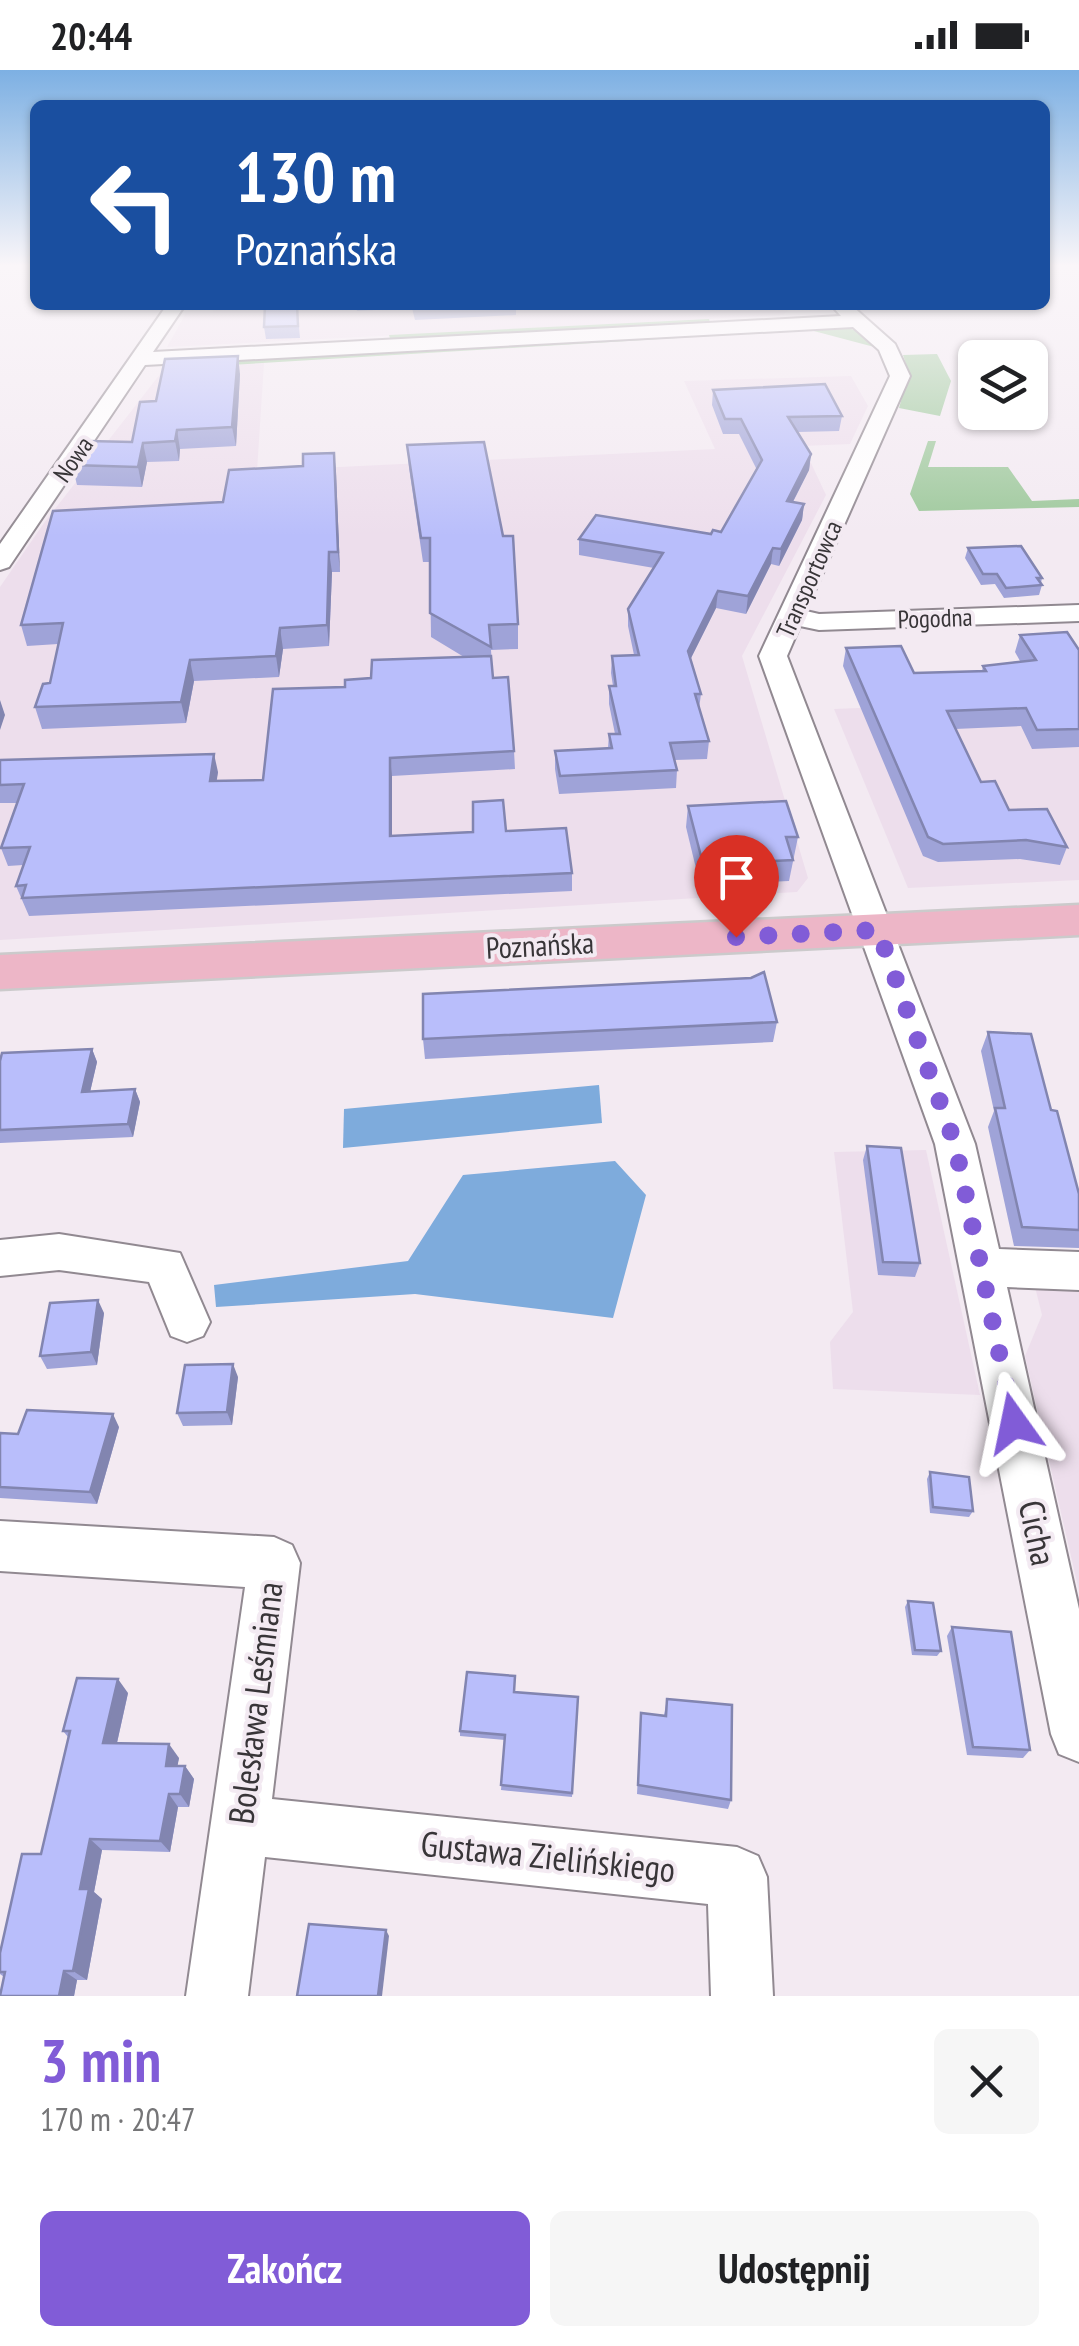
<!DOCTYPE html>
<html lang="pl">
<head>
<meta charset="utf-8">
<style>
	:root { --surface:#fff; --page:#f6f6f6; --text:#202124; --muted:#757577; --accent:#815cd7 }
	body { margin:0; font-family:"PT Sans Narrow",sans-serif; background:var(--page); color:var(--text); height:100vh; display:flex; flex-direction:column; font-size:38px; white-space:nowrap }
	* { box-sizing:border-box; margin:0 }
	p { font-size:32px; color:var(--muted) }
	.icon { flex:none; width:55px; height:55px; fill:none; stroke:currentColor; stroke-width:2; stroke-linecap:round; stroke-linejoin:round }
	.map { position:relative; height:1926px; overflow:hidden }
	.sheet { display:flex; flex-direction:column; background:var(--surface); flex:1 }
	.sheet>* { flex:none }
	.guide { position:absolute; left:30px; top:30px; width:1020px; height:210px; border-radius:15px; box-shadow:0 2px 8px #0004; background:#1a4fa0; color:#fff; overflow:hidden }
	.buttons { position:absolute; left:958px; top:270px; display:grid; gap:20px }
	.buttons a { display:grid; place-items:center; width:90px; height:90px; border-radius:15px; background:var(--surface); box-shadow:0 2px 8px #0004; font-size:50px }
	.pin { position:absolute; display:grid; place-items:center; width:85px; height:85px; color:#fff; margin:-102px -42px; border-radius:50% 50% 50% 0; rotate:-45deg; box-shadow:0 0 10px #0007 }
	.pin .icon { rotate:45deg }
	.me { position:absolute; width:110px; margin:-55px; rotate:348deg; stroke-linejoin:round; filter:drop-shadow(0 0 8px #0008) }
	.turn { display:flex; align-items:center; gap:35px; height:210px; padding:0 40px; font-size:45px }
	.turn .icon { width:130px; height:130px; stroke-width:2.5 }
	.turn b { display:block; font-size:70px; line-height:85px }
	.round { display:grid; place-items:center; flex:none; width:105px; height:105px; border-radius:15px; background:var(--page) }
	.summary { display:flex; align-items:center; justify-content:space-between; height:170px; padding:0 40px }
	h1 { font-size:60px; font-weight:800; line-height:75px; color:var(--accent) }
	.button { display:flex; gap:20px; margin-top:auto; padding:20px 40px }
	.button a { flex:1; height:115px; border-radius:15px; background:var(--accent); color:#fff; font-size:40px; font-weight:800; line-height:115px; text-align:center }
	.button a+a { background:var(--page); color:var(--text) }
	.status { display:flex; justify-content:space-between; align-items:center; height:70px; padding:0 50px; background:var(--surface); direction:ltr }
	.status svg { height:28px; fill:currentColor }
	.map>svg:first-child { display:block }
	.built { fill:#eddeec }
	.green { fill:#9dc89b }
	.water { fill:#7eabdc }
	.lines { fill:none; stroke-linecap:round; stroke-linejoin:round }
	.minor-casing { stroke:#918991; stroke-width:4 }
	.major-casing { stroke:#cbcacb; stroke-width:5 }
	.minor { fill:#fff; fill-rule:evenodd }
	.major { fill:#edb6c7; fill-rule:evenodd }
	.wall { fill:#9fa3d8 }
	.shaded-wall { fill:#8285b0 }
	.building { fill:#b9befb; stroke:#8285b0; stroke-width:2.5 }
	.route { stroke:#815cd7; stroke-width:18; stroke-dasharray:0 32.4 }
	.labels { text-anchor:middle; stroke-width:8; stroke-linejoin:round; paint-order:stroke }
	.far-street-label { font-size:25px; fill:#383538; stroke:#f3eaf2 }
	.street-label { font-size:30px; fill:#383538; stroke:#f3eaf2 }
	.near-street-label { font-size:35px; fill:#383538; stroke:#f3eaf2 }
</style>
</head>
<body>
<div class="status"><b>20:44</b><svg viewBox="0 0 49 12"><path d="M0 12V9h3v3zM5 12V6h3v6zM10 12V3h3v9zM15 12V0h3v12zM26 1h20v11H26zM47 4h2v5h-2z"/></svg></div>
<div class="map">
<svg width="1079" height="1926" viewBox="0 0 1079 1926">
	<rect width="100%" height="100%" fill="#f3eaf2"/>
	<g class="built">
		<path d="M214,235h580l-11,10 -616,32 19,-34 27,-1z"/>
		<path d="M264,293l-7,108 458,-22 -31,-68 167,-5 17,30 -18,38 -47,2 23,49 -84,161 66,222 -11,14 -797,48v-353l44,-64 120,-154z"/>
		<path d="M1079,629v181l-171,8 -74,-179z"/>
		<path d="M926,1080l54,245 -147,-6 -3,-47 23,-30 -19,-160z"/>
		<path d="M1034,1213l45,2v306l-54,-235 17,-41z"/>
	</g>
	<g class="green">
		<path d="M709,249l2,7 -320,16 -2,-7z"/>
		<path d="M841,256l20,6 17,16 -68,-18 -629,38 3,-5z"/>
		<path d="M937,284l14,27 -11,35 -41,-8 10,-35 -6,-18z"/>
		<path d="M928,371h8l-8,26h80l24,34 47,-2v8l-160,4 -9,-17z"/>
	</g>
	<g class="water">
		<path d="M599,1015l3,38 -259,25 1,-39z"/>
		<path d="M615,1091l31,34 -33,123 -198,-24 -199,13 -2,-22 194,-24 55,-86z"/>
	</g>
	<g class="lines">
		<g class="minor-casing">
			<g id="minor">
				<path d="M167,235h18l-32,47 688,-36 -10,-11h20l44,39 15,32 -104,235 13,3 260,-9v16l-260,9 -19,-4 -13,30 188,488 24,105 80,3v38l-72,-3 72,322v153l-20,-8 -8,-20 -116,-590 -176,-488 131,-280 -11,-26 -26,-23 -708,38 -136,202 -9,3v-26z"/>
				<path d="M59,1164l121,19 30,69 -7,14 -16,6 -16,-6 -22,-54 -90,-12 -59,6v-36z"/>
				<path d="M0,1451l274,16 18,8 8,18 -28,236 465,48 21,9 9,21 6,119h-62l-3,-92 -443,-47 -17,139h-62l59,-409 -245,-16z"/>
			</g>
		</g>
		<g class="major-casing">
			<path id="major" d="M1079,835v30l-1079,54v-34z"/>
		</g>
		<use href="#minor" class="minor"/>
		<use href="#major" class="major"/>
	</g>
	<g class="wall">
		<path d="M297,235l3,33 -34,1 -2,-12z"/>
		<path d="M356,235h160v10l-101,5 -3,-12 -55,3z"/>
		<path d="M240,304l-4,72 -56,3 -1,12 -32,1 -5,25 -65,-2 -5,-20 60,-23 24,-41z"/>
		<path d="M713,320l129,26 -3,15 -41,1 13,22 -2,16 -16,32 11,2 -2,16 -23,46 -8,-2 -25,50 -30,-6 -26,52 11,34 -2,15 10,32 -2,18 -32,1 2,10 -1,18 -117,6 -4,-25v-18l53,-3 1,-14h6l-6,-30v-18h4l-2,-13 1,-17 22,-1 -6,-29v-17l26,-41 -75,-13v-16l132,-5 10,-2 36,-62 -18,-36h-16l-11,-29z"/>
		<path d="M407,375l111,179v25l-27,1 2,28 21,73 1,18 -123,7v60l114,-5 66,42v18l-543,25 -13,-30 7,-21 -15,1 -7,-18 17,-45h-18v-43l218,12 -2,9 47,-1 82,-93 26,-9 93,-21 -33,-20 -1,-75h-7l-14,-94z"/>
		<path d="M334,383l6,119h-8l-3,74 -46,3 -4,28 -85,4 -8,42 -144,6 -7,-22 15,-24 8,-39 -31,2 -6,-21 202,-123z"/>
		<path d="M968,478l74,30 -1,5 1,2 -3,10 -35,3 -9,-14 -14,1 -16,-27z"/>
		<path d="M1020,565l59,15v97l-47,2 -11,-23 -66,3 26,53 28,28 58,37 -7,18 -40,-6 -82,3 -15,-6 -80,-190 3,-18 68,25 68,-2 1,-5 37,-5 -5,-9z"/>
		<path d="M688,736l110,31 -9,44 -89,4 -14,-58z"/>
		<path d="M777,952l-4,20 -348,17 -2,-20z"/>
		<path d="M988,962l63,78 28,84v54l-65,-2 -26,-119 6,-16 -13,-60z"/>
		<path d="M92,979l5,13 -7,30 45,-3 5,13 -7,35 -133,6v-82z"/>
		<path d="M867,1076l53,117 -5,14 -37,-2 -15,-115z"/>
		<path d="M104,1243l-7,52 -50,4 -7,-13z"/>
		<path d="M238,1307l-6,48 -49,1 -6,-13z"/>
		<path d="M119,1357l-22,77 -97,-6v-65l18,1z"/>
		<path d="M930,1402l43,39 -4,6 -39,-4 -3,-34z"/>
		<path d="M908,1531l33,50 -4,5 -25,-1 -7,-48z"/>
		<path d="M952,1557l78,123 -7,8 -56,-3 -20,-119z"/>
		<path d="M514,1622l64,5 -6,100 -71,-7 4,-50 -45,-4v-5z"/>
		<path d="M128,1623l-11,50 62,15 -2,8h8l9,13 -5,28h-11l-8,45 -68,-2 -8,42 8,7 -15,81h-10l-3,16h-74l4,-19 -4,-3v-21l41,-99 27,-117 -5,-6z"/>
		<path d="M667,1629l64,101 -3,9 -91,-15 4,-81 23,2z"/>
	</g>
	<g class="shaded-wall">
		<path d="M238,286l2,18 -4,72 -4,-19z"/>
		<path d="M177,360l3,19 -1,12 -4,-20z"/>
		<path d="M143,373l4,19 -5,25 -4,-20z"/>
		<path d="M334,383l2,19 4,100 -2,-20z"/>
		<path d="M811,384l-2,16 -24,47 2,-16z"/>
		<path d="M804,434l-2,16 -23,46 2,-17z"/>
		<path d="M773,478l-2,16 -25,50 2,-18z"/>
		<path d="M329,482l3,20 -3,74 -2,-21z"/>
		<path d="M718,521l-2,17 -30,60 2,-17z"/>
		<path d="M280,558l3,21 -4,28 -3,-21z"/>
		<path d="M190,590l4,21 -8,42 -5,-21z"/>
		<path d="M0,630l5,15 -5,15z"/>
		<path d="M214,684l4,18 -4,27 -4,-18z"/>
		<path d="M390,688l2,18v78l-2,-18z"/>
		<path d="M92,979l5,13 -10,43 -5,-13z"/>
		<path d="M135,1019l5,13 -7,35 -5,-13z"/>
		<path d="M98,1230l6,13 -7,52 -6,-13z"/>
		<path d="M233,1294l5,13 -6,48 -5,-13z"/>
		<path d="M113,1344l6,13 -22,77 -7,-12z"/>
		<path d="M118,1609l10,14 -14,63 -11,-13z"/>
		<path d="M169,1674l10,14 -4,21 -9,-13z"/>
		<path d="M185,1696l9,13 -5,28 -9,-13z"/>
		<path d="M169,1724l9,13 -8,45 -10,-11z"/>
		<path d="M90,1769l12,11 -8,42 8,7 -15,81 -14,-9 7,-82z"/>
		<path d="M386,1860l3,6 -7,60h-4z"/>
		<path d="M64,1901l13,9 -3,16h-15z"/>
	</g>
	<g class="building">
		<path d="M265,235h32l1,21 -34,1z"/>
		<path d="M413,235h41l-40,2z"/>
		<path d="M238,286l-6,71 -55,3 -2,11 -32,2 -5,24 -66,-2 17,-24 43,1 8,-40 16,-1 9,-42z"/>
		<path d="M825,314l17,32 -54,1 23,37 -24,47 17,3 -23,45 -8,-1 -25,48 -30,-5 -30,60 13,43h-6l14,47 -39,2 7,27 -117,6 -5,-25 57,-3 -3,-14h11l-11,-48h7l-4,-30 27,-1 -11,-46 35,-56 -84,-14 17,-24 115,19 2,-4 8,2 41,-72 -21,-41h-16l-12,-29z"/>
		<path d="M484,372l19,94h10l5,88 -29,1 2,22 -61,-34v-75h-9l-14,-93z"/>
		<path d="M334,383l4,99h-9l-2,73 -47,3 -4,28 -86,4 -9,42 -146,5 8,-23 7,-1 13,-60 -42,2 32,-114 170,-9 6,-32 74,-4v-12z"/>
		<path d="M1021,476l21,32h-5l5,7 -36,3 -9,-14h-14l-15,-26z"/>
		<path d="M1067,562l12,18v79l-42,1 -11,-22 -79,3 34,71 14,-1 14,29 38,-1 20,38 -41,-7 -83,4 -15,-7 -82,-189 55,-2 13,27 72,-2 -3,-5 53,-6 -16,-25z"/>
		<path d="M491,586l2,22 15,-1 6,74 -124,7v78l83,-4v-30l30,-2 3,31 60,-3 6,45 -550,25 4,-13 -10,1 14,-39 -29,1 23,-64 -24,1v-25l214,-6 -4,27 53,-1 10,-91 72,-2v-7l26,-2 1,-18z"/>
		<path d="M786,731l12,36h-12l7,23 -90,4 -15,-58z"/>
		<path d="M764,902l13,50 -354,17v-45l328,-16z"/>
		<path d="M988,962l43,2 20,76 6,1 22,83v36l-57,-3 -27,-119h10z"/>
		<path d="M92,979l-10,43 53,-3 -7,35 -128,6v-69l2,-8z"/>
		<path d="M867,1076l34,2 19,115 -37,-1z"/>
		<path d="M98,1230l-7,52 -51,4 10,-53z"/>
		<path d="M233,1294l-6,48 -50,1 8,-48z"/>
		<path d="M27,1340l86,4 -23,78 -90,-5v-54l18,1z"/>
		<path d="M930,1402l39,5 4,34 -40,-4z"/>
		<path d="M908,1531l25,2 8,48 -26,-1z"/>
		<path d="M952,1557l59,5 19,118 -57,-3z"/>
		<path d="M467,1602l48,4 -1,16 64,5 -6,96 -71,-8 4,-50 -45,-4z"/>
		<path d="M77,1608l41,1 -15,64 66,1 -3,22h19l-5,28h-11l-9,47 -70,-2 -10,50h9l-16,82h-9l-5,25h-59l5,-24h-5v-19l22,-99h19l29,-123h-7z"/>
		<path d="M667,1629l65,6 -1,95 -93,-15 3,-72 25,3z"/>
		<path d="M309,1854l77,6 -8,66h-81z"/>
	</g>
	<linearGradient id="sky" x2="0" y2="1"><stop stop-color="#7db0e3"/><stop offset="0.42" stop-color="#faf6f9"/><stop offset="1" stop-color="#faf6f9" stop-opacity="0"/></linearGradient>
	<rect width="1079" height="466" fill="url(#sky)"/>
	<g class="lines">
		<path class="route" d="M736,867l142,-7 77,214 59,279"/>
	</g>
	<g class="labels">
		<g class="far-street-label">
			<text transform="translate(73 389) rotate(-55)" y="9">Nowa</text>
			<text transform="translate(809 509) rotate(-66)" y="9">Transportowca</text>
			<text transform="translate(935 548) rotate(-2)" y="9">Pogodna</text>
		</g>
		<g class="street-label">
			<text transform="translate(540 876) rotate(-3)" y="10">Poznańska</text>
		</g>
		<g class="near-street-label">
			<text transform="translate(1037 1463) rotate(78)" y="12">Cicha</text>
			<text transform="translate(256 1633) rotate(-83)" y="12">Bolesława Leśmiana</text>
			<text transform="translate(548 1787) rotate(6)" y="12">Gustawa Zielińskiego</text>
		</g>
	</g>
</svg>
<div class="buttons">
<a><svg class="icon" aria-label="layers" viewBox="0 0 24 24"><path d="M12 4l9 5-9 5-9-5zM3 14l9 5 9-5"/></svg></a>
</div>
<div class="pin" style="left:736px;top:867px;background:#d93025"><svg class="icon" aria-label="arrive" viewBox="0 0 24 24"><path d="M6 21V4h12l-3 4 3 4H6"/></svg></div>
<svg class="me" style="left:1014px;top:1353px" viewBox="-20 -20 40 40"><path d="M0-17L14 15 0 8-14 15z" fill="#815cd7" stroke="#fff" stroke-width="4"/></svg>
<div class="guide">
<div class="turn"><svg class="icon" aria-label="left" viewBox="0 0 24 24"><path d="M17 20v-9H6M10 6l-5 5 5 5"/></svg><div><b>130 m</b>Poznańska</div></div>
</div>
</div>
<section class="sheet">
<div class="summary"><div><h1>3 min</h1><p>170 m · 20:47</p></div><a class="round"><svg class="icon" aria-label="close" viewBox="0 0 24 24"><path d="M6 6l12 12M18 6L6 18"/></svg></a></div>
<div class="button"><a>Zakończ</a><a>Udostępnij</a></div>
</section>
</body>
</html>
